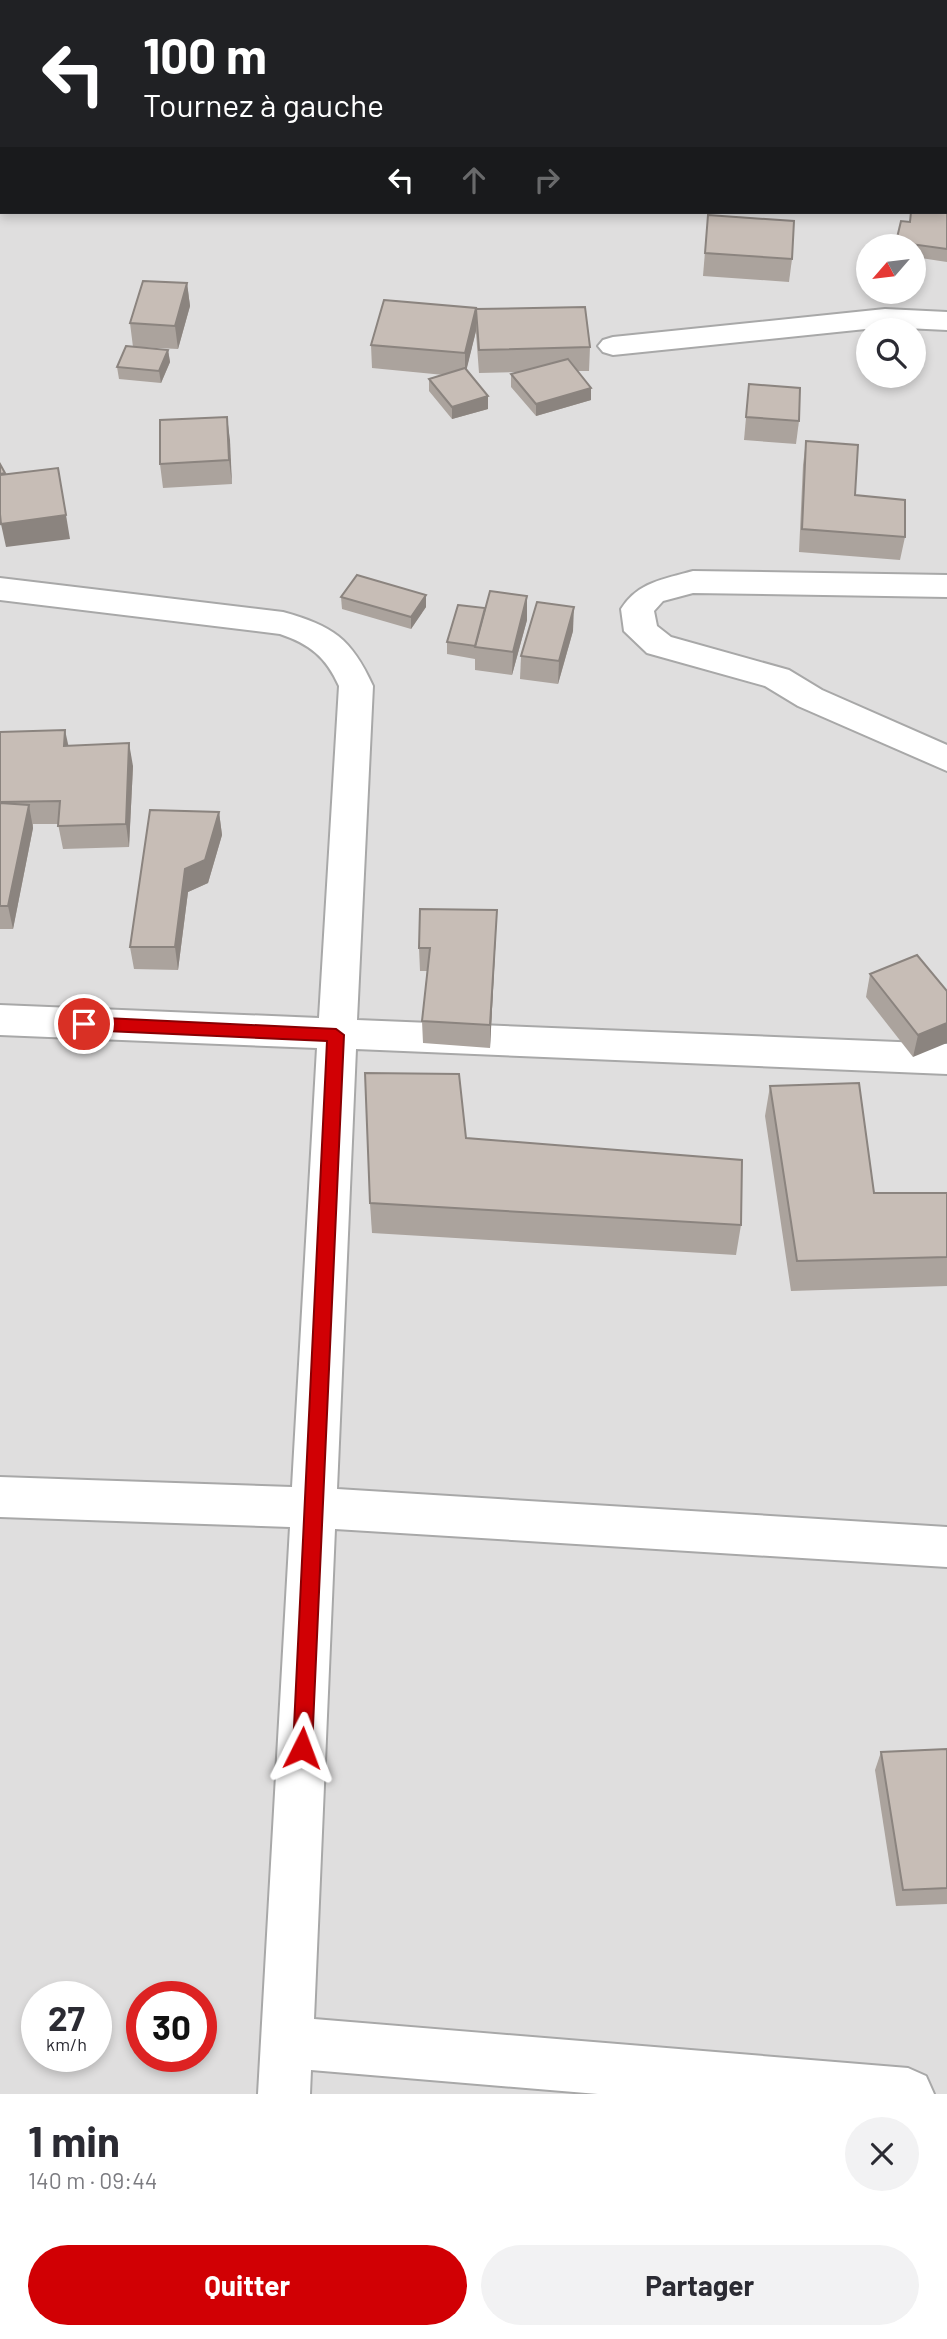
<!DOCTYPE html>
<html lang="fr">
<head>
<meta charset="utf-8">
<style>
	:root { --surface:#fff; --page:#f2f2f3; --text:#2b2b33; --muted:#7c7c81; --accent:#d10004 }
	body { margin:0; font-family:Barlow,sans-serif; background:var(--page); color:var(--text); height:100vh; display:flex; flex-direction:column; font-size:26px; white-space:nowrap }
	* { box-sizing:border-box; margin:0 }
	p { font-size:23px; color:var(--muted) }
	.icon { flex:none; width:38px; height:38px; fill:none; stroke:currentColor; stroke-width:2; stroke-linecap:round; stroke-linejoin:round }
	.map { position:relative; height:2094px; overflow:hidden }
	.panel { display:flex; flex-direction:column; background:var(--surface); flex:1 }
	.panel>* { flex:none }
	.banner { position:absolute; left:0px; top:0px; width:948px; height:214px; box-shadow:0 4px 10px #0003; background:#202124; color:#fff; overflow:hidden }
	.needle { width:46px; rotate:242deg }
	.tools { position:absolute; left:856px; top:234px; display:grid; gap:14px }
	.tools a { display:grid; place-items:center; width:70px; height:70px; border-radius:50%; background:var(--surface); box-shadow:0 4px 10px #0003; font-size:35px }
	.speed { position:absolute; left:21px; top:1981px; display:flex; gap:14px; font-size:35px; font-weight:700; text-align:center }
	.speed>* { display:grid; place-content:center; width:91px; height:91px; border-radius:50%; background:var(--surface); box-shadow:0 4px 10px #0003; line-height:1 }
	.speed small { font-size:18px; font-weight:400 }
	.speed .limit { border:10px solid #d22; background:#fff; color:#111 }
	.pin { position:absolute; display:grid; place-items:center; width:60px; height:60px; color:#fff; margin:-30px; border:4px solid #fff; border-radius:50%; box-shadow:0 2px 7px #0007 }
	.me { position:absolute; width:77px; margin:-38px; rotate:3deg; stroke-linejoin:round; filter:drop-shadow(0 0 5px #0008) }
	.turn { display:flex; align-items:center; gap:24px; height:147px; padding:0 28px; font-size:32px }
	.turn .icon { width:91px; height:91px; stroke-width:2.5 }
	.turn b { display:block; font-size:49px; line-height:60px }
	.lanes { display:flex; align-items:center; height:66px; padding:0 28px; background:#0003; justify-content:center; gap:35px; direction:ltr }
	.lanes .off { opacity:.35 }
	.round { display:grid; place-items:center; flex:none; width:74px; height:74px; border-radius:37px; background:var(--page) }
	.headline { display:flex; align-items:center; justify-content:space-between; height:119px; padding:0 28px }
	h1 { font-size:42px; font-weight:700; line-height:52px }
	.action { display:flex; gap:14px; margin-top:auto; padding:14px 28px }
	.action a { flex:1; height:80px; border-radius:42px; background:var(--accent); color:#fff; font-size:28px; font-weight:700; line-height:80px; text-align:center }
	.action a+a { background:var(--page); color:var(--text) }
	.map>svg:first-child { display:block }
	.residential { fill:#dfdede; fill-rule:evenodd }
	.wetland { fill:#c3e0d2 }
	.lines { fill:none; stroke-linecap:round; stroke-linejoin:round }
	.minor-casing { stroke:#a8a8a8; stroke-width:4 }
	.minor { fill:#fff; fill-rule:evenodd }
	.wall { fill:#aba39d }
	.shaded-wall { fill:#8b847f }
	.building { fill:#c7bdb6; stroke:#8b847f; stroke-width:2 }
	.route { fill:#d10004; stroke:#880003; stroke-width:2 }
</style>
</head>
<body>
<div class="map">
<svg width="947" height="2094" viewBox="0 0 947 2094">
	<rect width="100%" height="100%" fill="#f1eee7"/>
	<path class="residential" d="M0,0l519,2h-517v210h945v-65v1947h-947zM868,247h46v45h-46zM868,331h46v45h-46zM37,1997h59v59h-59zM142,1997h59v59h-59z"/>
	<path class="wetland" d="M519,0h428v147v-145z"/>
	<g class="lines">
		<g class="minor-casing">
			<g id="minor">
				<path d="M885,309l62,3v18l-62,-3 -272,28 -10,-3 -5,-6 5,-6 10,-3z"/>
				<path d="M693,571l254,4v22l-254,-4 -30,8 -9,10 3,15 14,11 118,33 33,20 125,55v26l-149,-65 -33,-20 -118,-33 -23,-22 -3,-22c17,-27 43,-30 72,-38z"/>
				<path d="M0,578l283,34c50,14 68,26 90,74l-16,334 590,24v30l-591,-25 -19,440 610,38v40l-612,-38 -21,490 594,49 18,8 8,18h-336l-287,-24 -1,24h-52l32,-567 -290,-10v-40l292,10 25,-439 -317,-13v-30l319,13 20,-332c-13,-29 -29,-42 -59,-52l-280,-34z"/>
			</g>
		</g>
		<use href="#minor" class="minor"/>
	</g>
	<g class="wall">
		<path d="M947,202v60l-33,-5v-10h-19l6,-26 9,1z"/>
		<path d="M708,215l84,44 -3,23 -86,-6z"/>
		<path d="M187,283l3,23 -12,43 -43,-2 33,3 2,12 -9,21 -42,-4 -2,-12 16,-20 -3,-24z"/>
		<path d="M476,309l114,38 -1,24h-11l13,29 -55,16 -25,-29v-13l8,-2 -40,1 -3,-40z"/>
		<path d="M476,331l-10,39 22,39 -36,10 -23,-28v-12l15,-4 -72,-7 -1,-23z"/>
		<path d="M749,384l50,37 -3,23 -52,-4z"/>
		<path d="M227,417l5,67 -69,4 -3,-24z"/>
		<path d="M806,441l49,54 50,42 -5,23 -101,-8 4,-87z"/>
		<path d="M527,596v24l-15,55 -37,-5v-11l-28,-5v-12l38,-34z"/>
		<path d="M341,597l85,10 -15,22 -69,-20z"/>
		<path d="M573,631l-15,53 -38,-5 1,-23z"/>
		<path d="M0,732l68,14 65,20 -4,81 -66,2 -5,-25h-25v4l-20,101h-13z"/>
		<path d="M219,812l3,23 -14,48 -20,9 -10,78 -44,-1 -4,-22z"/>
		<path d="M496,932l-6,116 -67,-5 -1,-22 5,-50h-7l-1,-23z"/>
		<path d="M870,974l77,17 -34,66 -47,-60z"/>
		<path d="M770,1086l104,107h73v93l-156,5 -26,-175z"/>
		<path d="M466,1138l275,87 -5,30 -364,-22 -2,-30z"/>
		<path d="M947,1749v155l-51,2 -21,-136 6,-18z"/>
	</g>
	<g class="shaded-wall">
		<path d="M187,283l3,23 -12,43 -3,-23z"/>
		<path d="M476,308v23l-11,45v-23z"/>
		<path d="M168,350l2,12 -9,21 -2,-12z"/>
		<path d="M591,388v12l-55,16v-12z"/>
		<path d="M488,396v13l-36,10v-12z"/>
		<path d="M227,417l3,23 2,44 -3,-24z"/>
		<path d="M66,515l4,24 -64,8 -5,-23z"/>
		<path d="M426,595v12l-15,22v-12z"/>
		<path d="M527,596v24l-15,55 1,-23z"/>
		<path d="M574,607l-1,24 -15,53 1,-23z"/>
		<path d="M65,730l5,23 -6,-7z"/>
		<path d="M129,743l4,23 -4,81 -3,-23z"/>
		<path d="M29,805l4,23 -20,101 -5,-23z"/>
		<path d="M219,812l3,23 -14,48 -20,9 -10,78 -3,-23 10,-78z"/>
		<path d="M497,910l-1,22 -6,116v-23z"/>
		<path d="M947,1023v20l-34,14 5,-22z"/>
	</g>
	<g class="building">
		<path d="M947,202v47l-51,-7 5,-21 9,1 1,-10h36z"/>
		<path d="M708,215l86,6 -2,38 -87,-6z"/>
		<path d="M143,281l44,2 -12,43 -45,-3z"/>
		<path d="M384,300l92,8 -11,45 -94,-8z"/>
		<path d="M585,307l5,40 -111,3 -3,-41z"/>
		<path d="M126,346l42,4 -9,21 -42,-4z"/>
		<path d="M568,359l23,29 -55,16 -25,-30z"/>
		<path d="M465,368l23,28 -36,11 -23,-28z"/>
		<path d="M749,384l51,4 -1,33 -53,-4z"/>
		<path d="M227,417l2,43 -69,4v-44z"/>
		<path d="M806,441l52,4 -3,50 50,5v37l-103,-8z"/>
		<path d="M0,464l5,9 -5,1z"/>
		<path d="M58,468l8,47 -65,9 -1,-10v-39z"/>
		<path d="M357,575l69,20 -15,22 -70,-20z"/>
		<path d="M490,591l37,5 -14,56 -38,-5z"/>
		<path d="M537,602l37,5 -15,54 -38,-5z"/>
		<path d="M458,605l27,3 -10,38 -28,-4z"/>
		<path d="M65,730l-1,16 65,-3 -3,81 -68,2 2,-25 -60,1v-70z"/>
		<path d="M0,803l29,2 -21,101h-8z"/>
		<path d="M150,810l69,2 -14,48 -20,9 -10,78h-45z"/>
		<path d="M420,909l77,1 -7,115 -68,-4 8,-73h-11z"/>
		<path d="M917,955l30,36v32l-29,12 -48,-61z"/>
		<path d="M365,1073l94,1 7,64 276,22 -1,65 -371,-22z"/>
		<path d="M859,1083l15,110h73v64l-150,4 -27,-175z"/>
		<path d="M947,1749v139l-44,2 -22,-138z"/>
	</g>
	<path class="route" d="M84,1017l252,12 8,6 -32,713 -3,7 -7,3 -7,-3 -2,-7 34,-707 -243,-11 -8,-6z"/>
</svg>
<div class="tools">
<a><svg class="needle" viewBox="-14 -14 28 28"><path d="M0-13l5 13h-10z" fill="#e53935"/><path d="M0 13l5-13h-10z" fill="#7c7c81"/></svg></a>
<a><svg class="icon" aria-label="search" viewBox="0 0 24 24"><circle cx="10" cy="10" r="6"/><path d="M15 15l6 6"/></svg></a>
</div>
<div class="speed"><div>27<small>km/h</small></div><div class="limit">30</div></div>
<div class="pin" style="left:84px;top:1024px;background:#d93025"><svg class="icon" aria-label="arrive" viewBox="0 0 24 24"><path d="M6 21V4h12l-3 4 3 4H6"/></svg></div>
<svg class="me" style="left:302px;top:1748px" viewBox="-20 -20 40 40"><path d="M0-17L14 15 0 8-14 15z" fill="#d10004" stroke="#fff" stroke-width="4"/></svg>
<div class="banner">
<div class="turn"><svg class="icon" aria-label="left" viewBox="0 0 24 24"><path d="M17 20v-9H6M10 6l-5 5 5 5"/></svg><div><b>100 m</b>Tournez à gauche</div></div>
<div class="lanes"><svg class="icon" aria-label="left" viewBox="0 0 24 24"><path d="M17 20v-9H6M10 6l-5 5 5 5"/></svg><svg class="icon off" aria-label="ahead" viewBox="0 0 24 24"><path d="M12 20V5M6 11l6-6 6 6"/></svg><svg class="icon off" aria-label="right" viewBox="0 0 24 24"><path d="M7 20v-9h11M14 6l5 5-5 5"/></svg></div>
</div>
</div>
<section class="panel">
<div class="headline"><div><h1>1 min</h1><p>140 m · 09:44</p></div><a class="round"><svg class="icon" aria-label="close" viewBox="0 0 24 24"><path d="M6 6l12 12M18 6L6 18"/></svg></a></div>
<div class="action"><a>Quitter</a><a>Partager</a></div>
</section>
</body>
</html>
